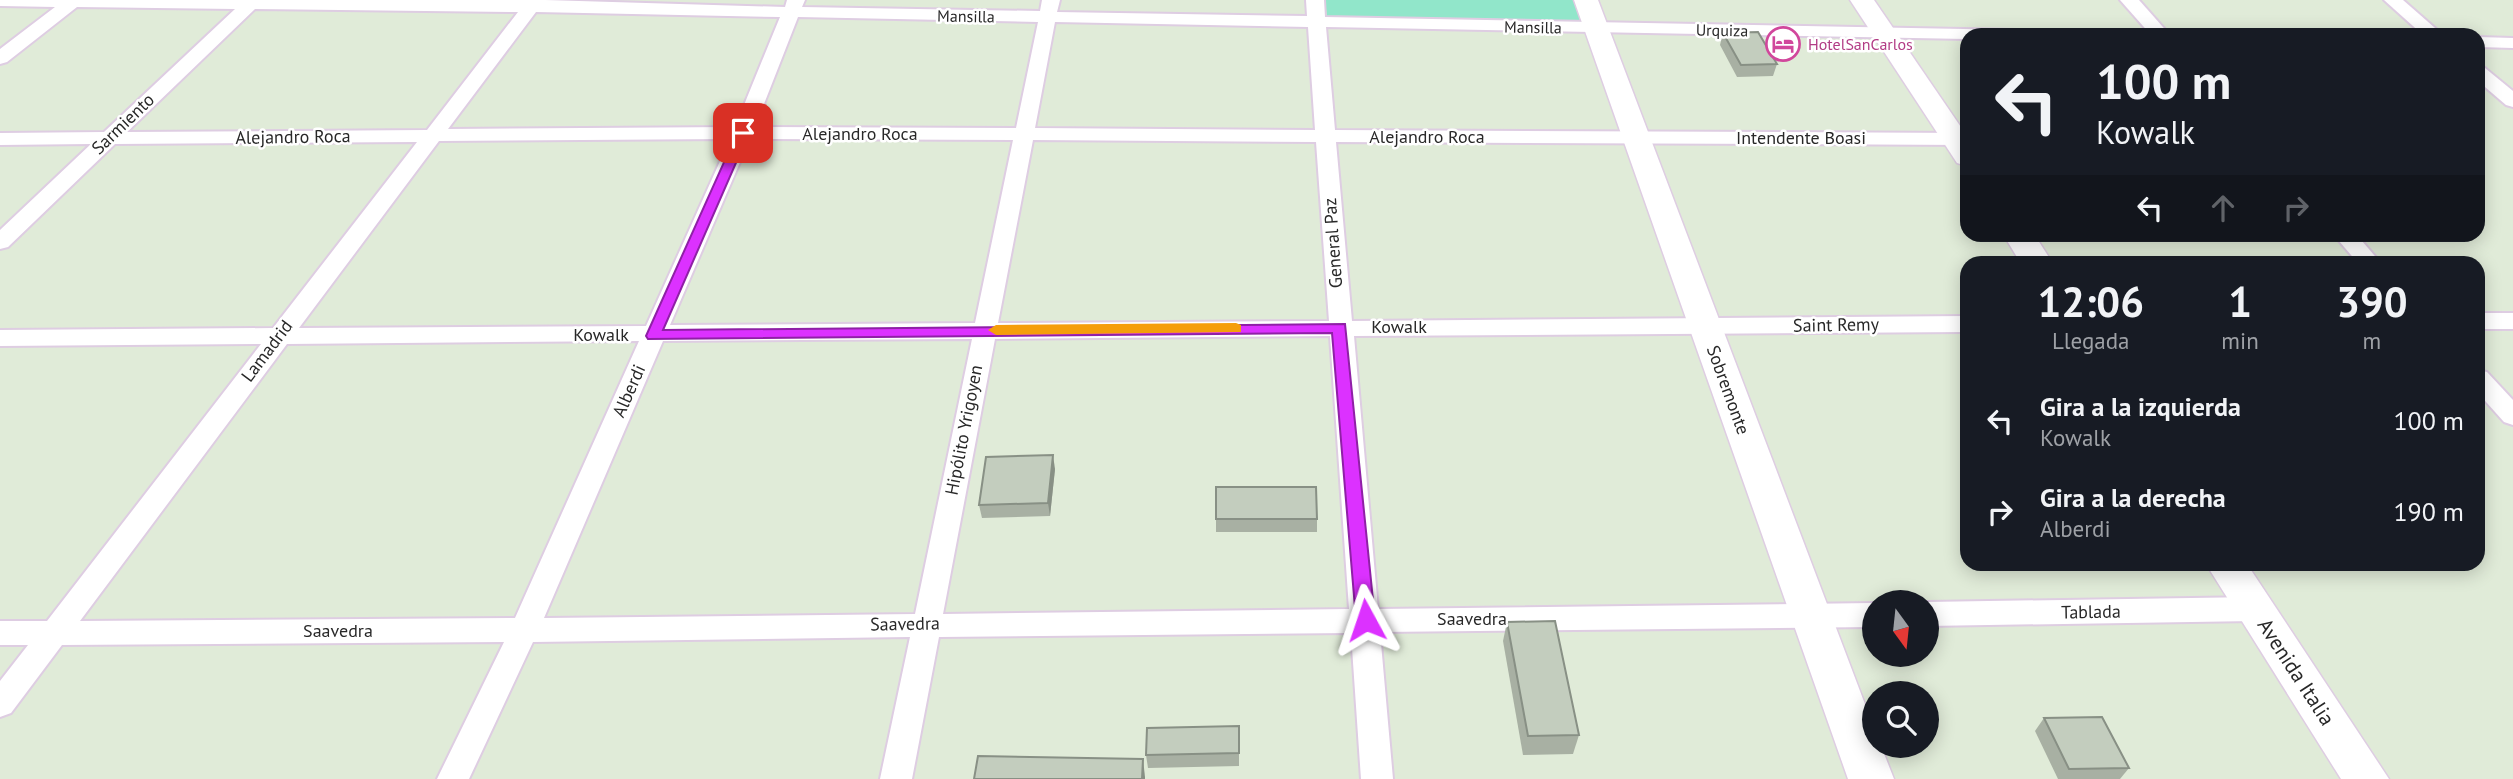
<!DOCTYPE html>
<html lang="es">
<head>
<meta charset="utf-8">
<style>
	:root { --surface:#171b24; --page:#242831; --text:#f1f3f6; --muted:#9ea1a6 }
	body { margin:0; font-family:"PT Sans",sans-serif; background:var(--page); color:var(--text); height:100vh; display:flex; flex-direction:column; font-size:26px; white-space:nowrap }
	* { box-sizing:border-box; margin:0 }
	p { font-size:23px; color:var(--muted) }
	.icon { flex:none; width:38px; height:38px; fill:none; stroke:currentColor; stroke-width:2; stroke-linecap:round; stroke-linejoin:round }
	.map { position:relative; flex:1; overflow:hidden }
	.sheet { position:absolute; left:1960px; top:256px; width:525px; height:315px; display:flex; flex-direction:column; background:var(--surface); border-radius:21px; box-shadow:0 4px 18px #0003 }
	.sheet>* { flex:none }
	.hud { position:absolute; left:1960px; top:28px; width:525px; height:214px; border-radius:21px; box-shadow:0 4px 18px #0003; background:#171b24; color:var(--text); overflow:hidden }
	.needle { width:46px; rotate:165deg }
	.controls { position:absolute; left:1862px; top:590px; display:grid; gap:14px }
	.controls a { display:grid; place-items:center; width:77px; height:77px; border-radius:50%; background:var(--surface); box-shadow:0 4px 18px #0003; font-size:35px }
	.pin { position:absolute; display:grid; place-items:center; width:60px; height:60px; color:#fff; margin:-30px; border-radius:14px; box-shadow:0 4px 10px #0006 }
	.me { position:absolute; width:77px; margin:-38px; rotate:355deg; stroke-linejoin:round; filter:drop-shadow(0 0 5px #0008) }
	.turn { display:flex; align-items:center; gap:24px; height:147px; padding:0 21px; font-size:32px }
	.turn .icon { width:91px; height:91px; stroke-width:2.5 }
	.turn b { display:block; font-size:49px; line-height:60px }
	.lanes { display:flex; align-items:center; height:66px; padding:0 21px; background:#0003; justify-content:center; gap:35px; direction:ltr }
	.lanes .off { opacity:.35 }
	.eta { display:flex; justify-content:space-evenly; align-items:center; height:119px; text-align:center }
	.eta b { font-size:42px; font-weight:700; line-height:49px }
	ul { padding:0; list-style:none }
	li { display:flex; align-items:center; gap:21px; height:91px; padding:0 21px }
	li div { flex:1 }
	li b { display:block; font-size:26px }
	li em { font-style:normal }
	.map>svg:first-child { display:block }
	.green { fill:#91e6ca }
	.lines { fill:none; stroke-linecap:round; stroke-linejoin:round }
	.street-casing { stroke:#decde2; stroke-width:4 }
	.secondary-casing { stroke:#decde2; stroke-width:3 }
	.street { fill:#fff; fill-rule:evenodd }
	.secondary { fill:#fff; fill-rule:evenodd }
	.wall { fill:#a8b0a3 }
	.shaded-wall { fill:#889085 }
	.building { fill:#c3cdbe; stroke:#889085; stroke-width:2 }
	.route { fill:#dc31ff; stroke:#8f20a6; stroke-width:2 }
	.slow { fill:#f59e0b }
	.labels { text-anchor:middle; stroke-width:5; stroke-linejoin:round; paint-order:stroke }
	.far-street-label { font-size:16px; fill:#282828; stroke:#fff }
	.far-hotel-label { font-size:16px; fill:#b23c85; stroke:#fff; text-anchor:start }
	.street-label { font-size:18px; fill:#282828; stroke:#fff }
	.near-street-label { font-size:21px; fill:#282828; stroke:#fff }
</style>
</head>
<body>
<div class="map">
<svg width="2513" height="779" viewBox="0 0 2513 779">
	<rect width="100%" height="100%" fill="#e0ebd8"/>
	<path class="green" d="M1325,0h249l7,22 -254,-4z"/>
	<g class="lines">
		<g class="street-casing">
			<g id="street">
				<path d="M0,0h545l240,7 2,-7h18l-3,7 238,4 2,-11h18l-3,12 250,4 -1,-16h18l1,17 692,13 9,5h-59v4l-641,-12 9,103 632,3v12l-631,-3 16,179 615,-5v16l-613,4 24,273 496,-6v24l-494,5 13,147h-32l-10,-146 -412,4 -27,142h-32l30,-142 -377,5 -64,137h-32l67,-137 -442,3 -51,68 -11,4v-36l28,-36h-28v-24h47l214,-277 -261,2v-16l273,-2 144,-186 -302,2 -107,103 -8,2v-19l91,-86 -91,1v-12l104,-1 131,-123 -158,-2 -70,55 -7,2v-15l55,-42 -55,-1zM255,9l263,3 -91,118 -300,2zM536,12l244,5 -45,110 -287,2zM798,17l240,5 -22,106 -261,-1zM1055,22l253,5 7,103 -280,-2zM730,139l-84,187 -347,2 140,-187zM750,139l263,1 -38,183 -305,2zM1033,140l283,2 13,179 -331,2zM1330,336l19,273 -406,5 52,-275zM972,339l-57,275 -371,4 119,-277zM639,341l-124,277 -435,3 207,-277z"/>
				<path d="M2120,0h19l31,35h-19z"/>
				<path d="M2384,0h19l40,35h-20z"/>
				<path d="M2478,37l35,1v10l-35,-1z"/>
				<path d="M2478,66l7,2 28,23v16l-7,-2 -28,-24z"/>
				<path d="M2333,234h23l24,28h-23z"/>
				<rect x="2478" y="313" width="35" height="16"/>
				<path d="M2478,370l9,2 26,28v25l-9,-3 -26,-29z"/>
				<path d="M2255,597l10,4 4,8 -4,8 -10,4 -328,5v-24z"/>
			</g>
		</g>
		<g class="secondary-casing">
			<g id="secondary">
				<path d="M1574,0h24l276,728v18h7l13,33h-46z"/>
				<path d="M1850,0h24l93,136v30l-10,-3z"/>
				<path d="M2003,234h31l18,28h-32z"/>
				<path d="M2206,564h41l142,215h-48z"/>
			</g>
		</g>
		<use href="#street" class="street"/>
		<use href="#secondary" class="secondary"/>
	</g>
	<g class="wall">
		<path d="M1723,33l54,31 -4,12 -36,1 -17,-32z"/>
		<path d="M1055,469l-5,47 -68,2 -3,-13z"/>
		<rect x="1216" y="519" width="101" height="13"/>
		<path d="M1507,622l72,113 -6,19 -50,1 -20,-114z"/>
		<path d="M2044,718l85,50 -9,11h-62l-23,-48z"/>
		<path d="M1239,726v40l-91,2 -2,-13z"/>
	</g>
	<g class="shaded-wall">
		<path d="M1053,455l2,14 -5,47 -2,-13z"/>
		<path d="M1143,759l2,18v2h-3z"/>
	</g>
	<g class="building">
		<path d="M1758,32l19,32 -36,1 -18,-32z"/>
		<path d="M1053,455l-5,48 -69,2 7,-48z"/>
		<path d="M1216,487h100l1,32h-101z"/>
		<path d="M1555,621l24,114 -51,1 -21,-114z"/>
		<path d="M2102,717l27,51 -60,1 -25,-51z"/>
		<path d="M1239,726v27l-93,2 1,-27z"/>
		<path d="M978,756l165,3 -1,20h-168z"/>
	</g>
	<path class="route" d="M738,131l11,2 -86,197 682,-6 30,296 -3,5h-13l-3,-5 -24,-287 -684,6 -2,-3z"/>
	<path class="slow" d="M1236,323l5,2v7l-245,3 -8,-5 8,-5z"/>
	<defs>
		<g id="hotel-ring" transform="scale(1.75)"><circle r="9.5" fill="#fff" stroke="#d1479c" stroke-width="1.5"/><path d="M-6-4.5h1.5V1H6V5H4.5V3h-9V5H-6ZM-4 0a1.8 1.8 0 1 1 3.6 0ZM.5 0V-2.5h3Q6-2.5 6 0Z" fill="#d1479c"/></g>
	</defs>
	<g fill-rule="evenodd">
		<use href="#hotel-ring" x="1783" y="44"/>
	</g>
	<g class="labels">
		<g class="far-street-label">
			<text transform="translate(966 16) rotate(1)" y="6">Mansilla</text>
			<text transform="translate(1533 27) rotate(1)" y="6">Mansilla</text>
			<text transform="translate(1722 30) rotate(1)" y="6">Urquiza</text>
		</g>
		<g class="far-hotel-label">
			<text x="1808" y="50">HotelSanCarlos</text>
		</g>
		<g class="street-label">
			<text transform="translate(123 124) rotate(-44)" y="6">Sarmiento</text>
			<text x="860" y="140">Alejandro Roca</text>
			<text transform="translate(293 137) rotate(-1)" y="6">Alejandro Roca</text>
			<text x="1427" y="143">Alejandro Roca</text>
			<text x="1801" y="144">Intendente Boasi</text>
			<text transform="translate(1333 243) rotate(-94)" y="6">General Paz</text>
			<text transform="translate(1836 325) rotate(-1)" y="6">Saint Remy</text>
			<text x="1399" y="333">Kowalk</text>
			<text x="601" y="341">Kowalk</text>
			<text transform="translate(267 351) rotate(-53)" y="6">Lamadrid</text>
			<text transform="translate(1728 390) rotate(70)" y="6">Sobremonte</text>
			<text transform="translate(629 391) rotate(-66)" y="6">Alberdi</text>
			<text transform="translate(964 430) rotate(-79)" y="6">Hipólito Yrigoyen</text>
			<text transform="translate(2091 612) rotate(-1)" y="6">Tablada</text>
			<text x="1472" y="625">Saavedra</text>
			<text transform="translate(905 624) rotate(-1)" y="6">Saavedra</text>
			<text x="338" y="637">Saavedra</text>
		</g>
		<g class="near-street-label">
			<text transform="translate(2296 672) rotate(57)" y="7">Avenida Italia</text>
		</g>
	</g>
</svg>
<div class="controls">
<a><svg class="needle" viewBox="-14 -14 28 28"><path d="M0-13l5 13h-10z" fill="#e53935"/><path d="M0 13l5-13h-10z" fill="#9ea1a6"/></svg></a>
<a><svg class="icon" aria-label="search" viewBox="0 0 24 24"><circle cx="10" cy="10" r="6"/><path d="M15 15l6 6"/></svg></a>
</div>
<div class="pin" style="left:743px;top:133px;background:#d93025"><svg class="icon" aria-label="arrive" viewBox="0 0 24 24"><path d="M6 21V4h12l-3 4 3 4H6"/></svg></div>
<svg class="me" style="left:1366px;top:620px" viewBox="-20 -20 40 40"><path d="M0-17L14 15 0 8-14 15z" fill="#dc31ff" stroke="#fff" stroke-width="4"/></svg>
<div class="hud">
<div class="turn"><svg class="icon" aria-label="left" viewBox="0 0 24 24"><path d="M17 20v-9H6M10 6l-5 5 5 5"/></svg><div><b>100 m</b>Kowalk</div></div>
<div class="lanes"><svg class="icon" aria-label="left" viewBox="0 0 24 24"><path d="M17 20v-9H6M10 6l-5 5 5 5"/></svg><svg class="icon off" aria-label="ahead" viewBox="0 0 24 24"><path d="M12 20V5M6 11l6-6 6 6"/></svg><svg class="icon off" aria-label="right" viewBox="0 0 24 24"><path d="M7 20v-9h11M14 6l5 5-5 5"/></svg></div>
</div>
<section class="sheet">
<div class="eta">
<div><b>12:06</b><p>Llegada</p></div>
<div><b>1</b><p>min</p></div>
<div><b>390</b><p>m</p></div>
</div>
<ul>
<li><svg class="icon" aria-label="left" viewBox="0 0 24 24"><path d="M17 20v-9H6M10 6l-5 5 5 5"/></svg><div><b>Gira a la izquierda</b><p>Kowalk</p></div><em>100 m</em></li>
<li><svg class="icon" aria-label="right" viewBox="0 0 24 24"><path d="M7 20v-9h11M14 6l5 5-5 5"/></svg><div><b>Gira a la derecha</b><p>Alberdi</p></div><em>190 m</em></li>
</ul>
</section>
</div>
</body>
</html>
